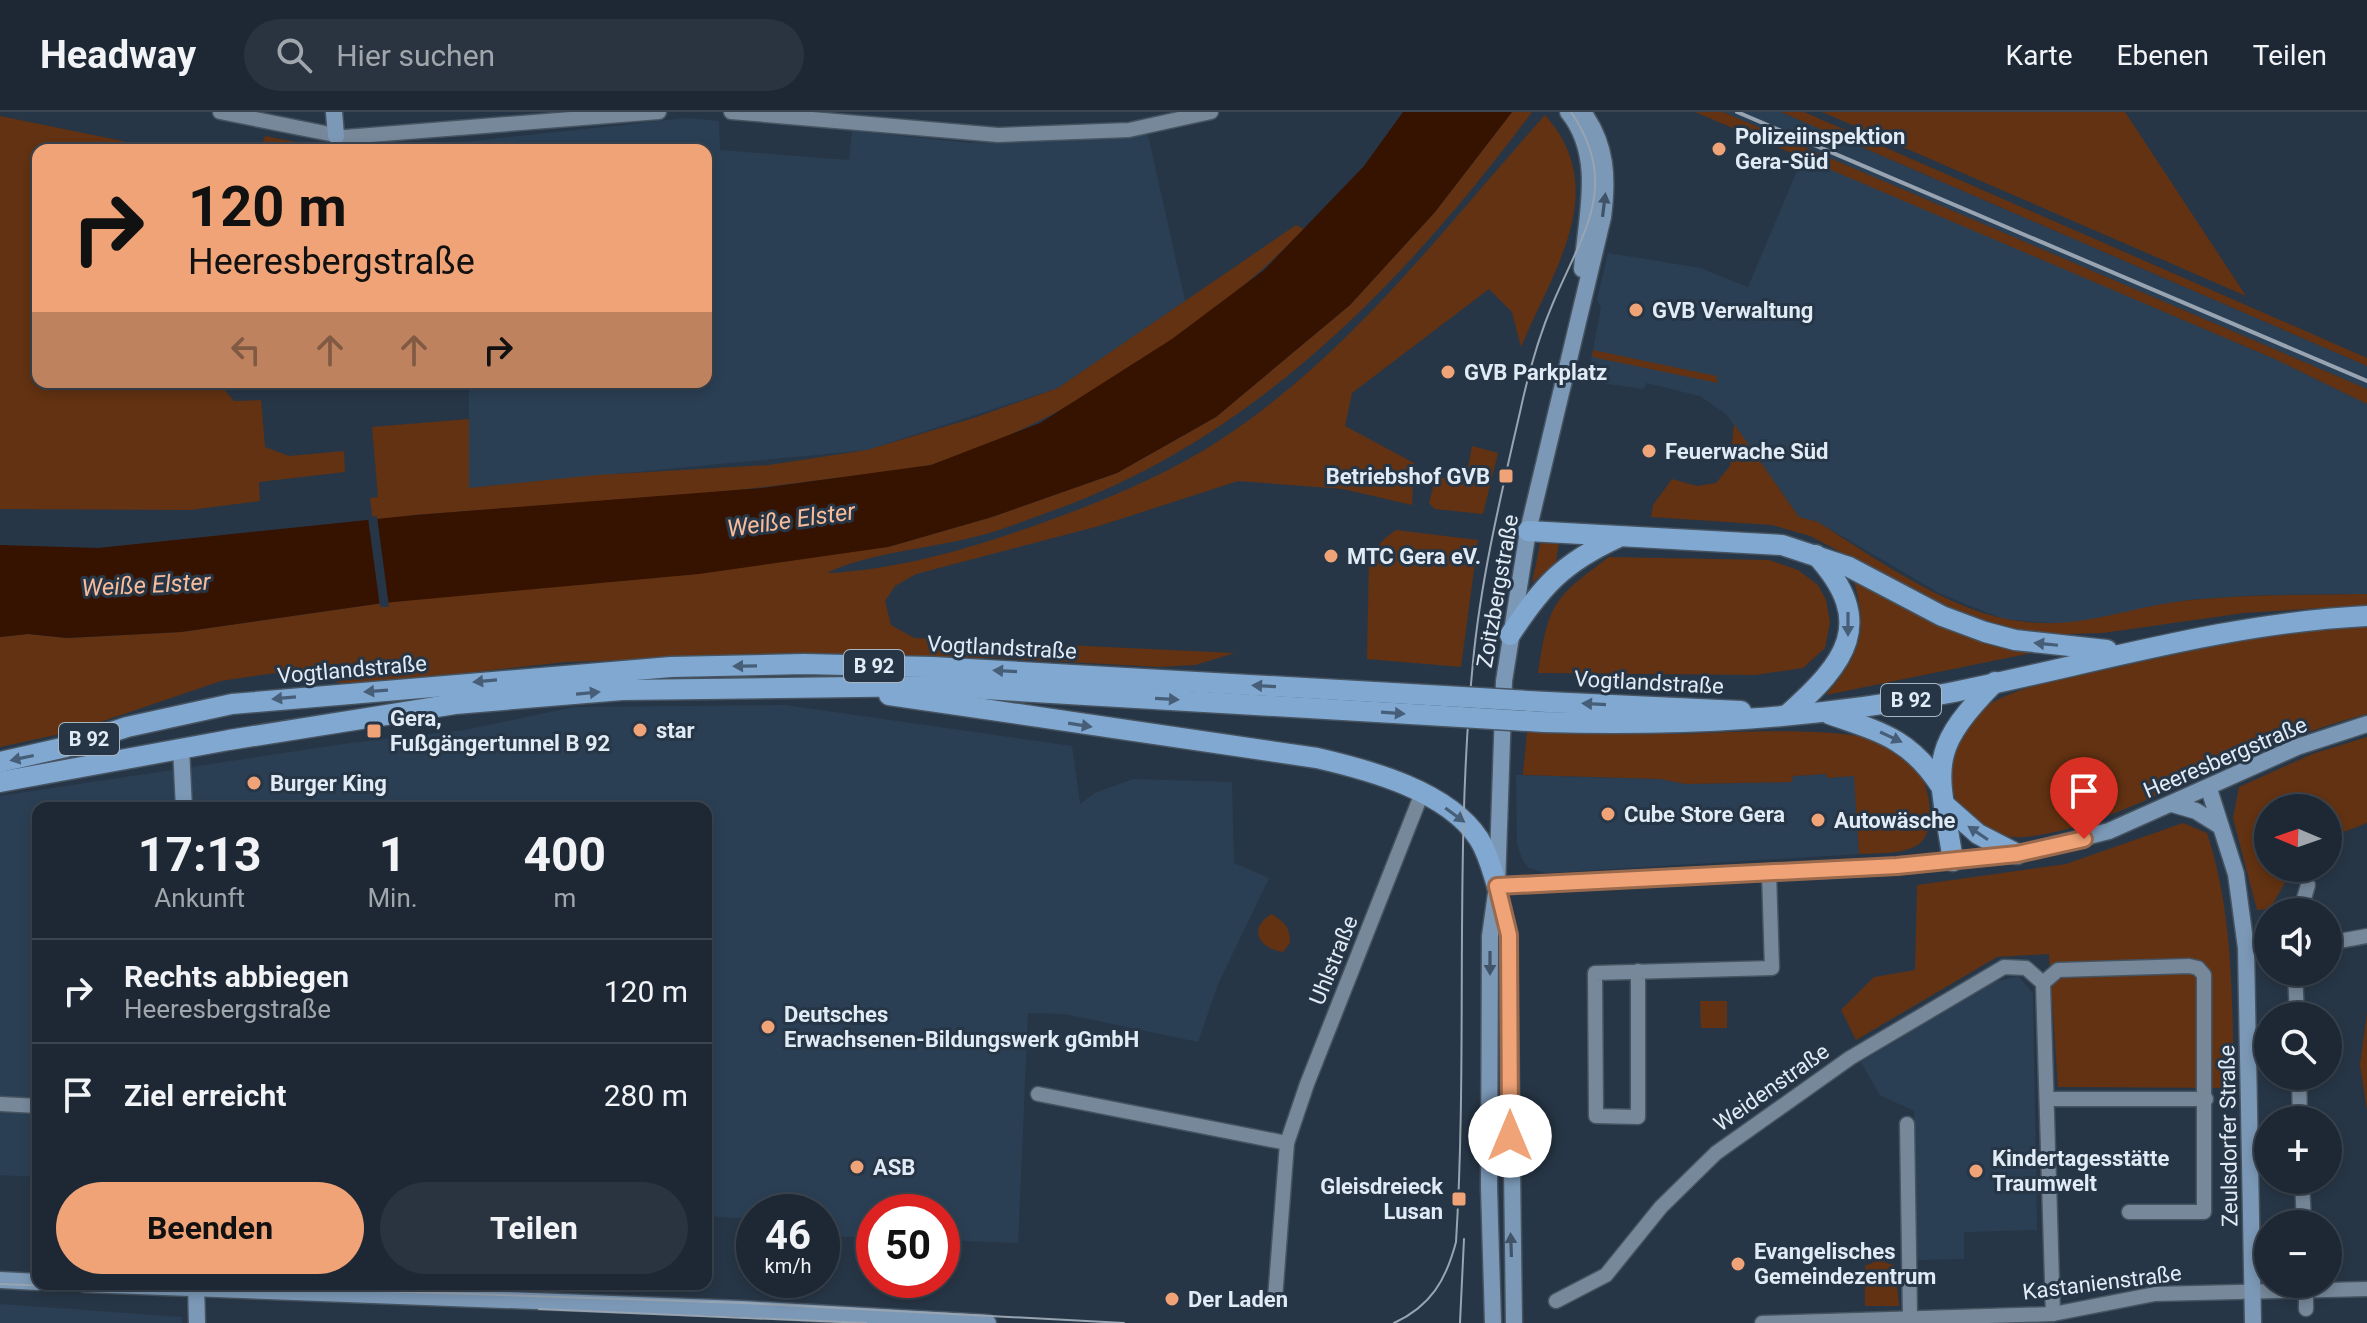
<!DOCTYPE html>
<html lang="de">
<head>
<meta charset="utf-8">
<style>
	:root { --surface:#1d2834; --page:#2a3440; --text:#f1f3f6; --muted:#a0a6ac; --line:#3b444f; --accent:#efa377 }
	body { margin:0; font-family:Roboto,sans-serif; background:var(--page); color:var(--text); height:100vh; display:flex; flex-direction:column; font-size:30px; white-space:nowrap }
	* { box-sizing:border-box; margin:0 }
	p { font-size:26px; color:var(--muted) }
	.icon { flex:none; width:44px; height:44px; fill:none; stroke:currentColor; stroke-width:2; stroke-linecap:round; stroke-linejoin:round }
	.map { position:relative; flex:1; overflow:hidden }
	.sheet { position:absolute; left:32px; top:690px; width:680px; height:488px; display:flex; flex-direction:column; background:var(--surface); border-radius:16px; box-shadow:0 4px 12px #0003,0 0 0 2px var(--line) }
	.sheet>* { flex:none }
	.guide { position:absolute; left:32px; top:32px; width:680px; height:244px; border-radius:16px; box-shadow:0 4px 12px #0003,0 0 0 2px var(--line); background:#efa377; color:#111; overflow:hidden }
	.needle { width:52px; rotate:272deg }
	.controls { position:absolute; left:2254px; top:682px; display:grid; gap:16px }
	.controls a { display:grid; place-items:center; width:88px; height:88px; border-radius:50%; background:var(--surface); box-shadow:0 4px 12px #0003,0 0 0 2px var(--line); font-size:40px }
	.speed { position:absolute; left:736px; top:1082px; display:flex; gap:16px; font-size:40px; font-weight:700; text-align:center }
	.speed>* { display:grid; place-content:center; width:104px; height:104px; border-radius:50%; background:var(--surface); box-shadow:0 4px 12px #0003,0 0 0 2px var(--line); line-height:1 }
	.speed small { font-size:20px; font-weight:400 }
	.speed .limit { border:12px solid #d22; background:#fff; color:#111 }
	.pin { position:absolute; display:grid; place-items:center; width:68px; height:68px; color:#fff; margin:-82px -34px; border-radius:50% 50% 50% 0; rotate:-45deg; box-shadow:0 0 8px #0007 }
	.pin .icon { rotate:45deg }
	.me { position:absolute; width:88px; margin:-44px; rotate:0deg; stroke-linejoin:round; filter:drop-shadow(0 0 6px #0008) }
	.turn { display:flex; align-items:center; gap:28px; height:168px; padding:0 24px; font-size:36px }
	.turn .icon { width:104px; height:104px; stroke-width:2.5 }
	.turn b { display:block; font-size:56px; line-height:68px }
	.lanes { display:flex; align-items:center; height:76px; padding:0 24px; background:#0003; justify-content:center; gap:40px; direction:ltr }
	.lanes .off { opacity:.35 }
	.eta { display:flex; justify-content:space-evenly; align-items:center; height:136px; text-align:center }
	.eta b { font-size:48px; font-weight:700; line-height:56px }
	.cta { display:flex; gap:16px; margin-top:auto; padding:16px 24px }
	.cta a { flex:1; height:92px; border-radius:48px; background:var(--accent); color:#111; font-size:32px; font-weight:700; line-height:92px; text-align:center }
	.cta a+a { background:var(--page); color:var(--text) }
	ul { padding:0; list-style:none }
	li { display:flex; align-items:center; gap:24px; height:104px; padding:0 24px; border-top:2px solid var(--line) }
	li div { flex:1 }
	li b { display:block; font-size:30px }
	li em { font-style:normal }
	header { display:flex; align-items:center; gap:48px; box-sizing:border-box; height:112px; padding:0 40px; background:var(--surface); border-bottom:2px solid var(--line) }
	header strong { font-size:38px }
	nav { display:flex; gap:44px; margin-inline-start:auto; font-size:28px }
	.search { width:560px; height:72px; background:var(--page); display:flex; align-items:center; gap:20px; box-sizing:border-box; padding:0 28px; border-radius:44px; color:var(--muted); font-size:30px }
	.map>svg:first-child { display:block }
	.built { fill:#2b3f54 }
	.green { fill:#623212 }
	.water { fill:#351300 }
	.pier { fill:#273646 }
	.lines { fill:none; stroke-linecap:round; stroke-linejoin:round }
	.street-casing { stroke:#465360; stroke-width:17 }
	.secondary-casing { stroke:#465360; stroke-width:19 }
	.primary-casing { stroke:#465360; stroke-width:23 }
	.street { stroke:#76889a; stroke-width:14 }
	.secondary { stroke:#7b98b6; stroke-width:16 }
	.primary { stroke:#80a8d1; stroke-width:20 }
	.tram { stroke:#98a4b1; stroke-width:2 }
	.rail { stroke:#98a4b1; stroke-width:4 }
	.primary-bridge-casing { stroke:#465360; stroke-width:23; stroke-linecap:butt }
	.primary-bridge { stroke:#80a8d1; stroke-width:20 }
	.oneway { fill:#405368 }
	.oneway2 { fill:#465e77 }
	.route-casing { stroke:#9b6a4d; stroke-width:20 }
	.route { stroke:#efa377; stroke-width:14 }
	.poi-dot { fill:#efa377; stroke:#273646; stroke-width:3 }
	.labels { text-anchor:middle; stroke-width:6; stroke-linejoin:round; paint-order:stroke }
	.shield { fill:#273646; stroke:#a9b5c0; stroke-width:2 }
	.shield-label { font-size:20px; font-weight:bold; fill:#e1ebf5 }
	.poi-label { font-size:22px; font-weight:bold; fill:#e1ebf5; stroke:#273646; text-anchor:start }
	.street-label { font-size:22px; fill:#e1ebf5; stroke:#273646 }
	.water-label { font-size:24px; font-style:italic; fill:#f8bc9b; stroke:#273646 }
</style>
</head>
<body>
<header>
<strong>Headway</strong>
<div class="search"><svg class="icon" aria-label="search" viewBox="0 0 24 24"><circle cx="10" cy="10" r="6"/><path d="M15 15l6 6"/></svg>Hier suchen</div>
<nav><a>Karte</a><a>Ebenen</a><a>Teilen</a></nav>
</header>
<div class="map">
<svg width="2367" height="1211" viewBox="0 0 2367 1211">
	<rect width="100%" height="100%" fill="#273646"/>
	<g class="built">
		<path d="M1723,0h58l586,254v23z"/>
		<path d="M687,6l32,3 1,29 129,10 3,-29 118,12 178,-8 37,166 -127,87 -191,62 -398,38v-106h237v-232h-355l94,-6z"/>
		<path d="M1803,45l474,203 90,44v190l-104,1 -75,5 -113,25 -72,-6 -62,-25 -123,-72 -19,-5 -73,-103 -26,-18 -54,-13 -2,6 -57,-8 14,-73 -4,-8 11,-47 92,15 48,19z"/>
		<path d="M785,593l287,41 8,58 15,-11 38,-14 99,3 2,81 35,15 -51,106 -20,58 -133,-28 -37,-1 -10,230 -76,-3v-28h-68v26l-52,-2v-24h-68v7l-48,-3v-408h-668v369l-38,-2v-379l350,-53 115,-13 109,-23z"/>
		<path d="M1826,662l1,4 28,-2 4,78 -313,19 -17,-5 -7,-9 -5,-16 -1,-68 144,4 26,5 106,-2v-6z"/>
		<path d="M2018,864l15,17 4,237 -73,2v27l-47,1 -3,-149 -34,-16 -19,-33 133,-80z"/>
		<path d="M0,1192l182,13v6h-182z"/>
	</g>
	<g class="green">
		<path d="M1512,0h20c-124,166 -273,323 -472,396 -28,10 -57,22 -86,29 -43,11 -110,17 -147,36 68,-3 137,-23 201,-45 65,-23 134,-50 192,-88 130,-85 223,-211 325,-325 67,75 8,155 -24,232l-9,-35 -23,-23 -137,104 -7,33 69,37 -2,42 -69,-16 -105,-8 -139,45 -183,48 -21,12 -10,15 6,24 23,13 321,15 -40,12 -35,2 -166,-9 -206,-3 -222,7 -183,20 -43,1 -21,-8 -44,-2 -54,8 -147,50 -74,16v-110l28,-3 39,4 114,-6 202,-29 505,-56 104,-30 125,-44 99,-56 134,-112 85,-93z"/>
		<path d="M1695,0h28l644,277v15l-90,-44z"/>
		<path d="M1781,0h23l563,246v8z"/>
		<path d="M1822,0h303l121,184z"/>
		<path d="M0,4l167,34h-129v232h185v6l11,13 27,-1 4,47 24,9 55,-5 1,21 -86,10 1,19 -70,9 -190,-1z"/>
		<path d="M265,24l62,12 1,2h-68z"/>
		<path d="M1296,113l8,4c-95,98 -240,194 -370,235 -36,11 -78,11 -114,16 -134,18 -270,25 -405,35l-42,7 -3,-24 8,-1 -6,-70 97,-8v69l128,-13 172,-10 98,-15 107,-32 84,-30z"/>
		<path d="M1593,238l123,26 2,7 -121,-25 -5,-2z"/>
		<path d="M1734,312l65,93 19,5c53,34 126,85 188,97 73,14 116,-12 185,-19 59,-6 117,-5 176,-6v11l-123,8 -141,20 -73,2 -61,-16 -159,-83 -38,-11 -121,-8 2,-12 19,-26 25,7 19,-3 14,-17z"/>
		<path d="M1472,334l26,7 -15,61 -48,-5 -6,-6 7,-27 29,8z"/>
		<path d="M1396,418l82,10 -17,127 -94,-8 2,-102 15,-18z"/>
		<path d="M1545,429l14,1 -3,20 -24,21 8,-39z"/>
		<path d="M1609,445l160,3 29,10 20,15 8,15 4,22 -5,26 -22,20 -48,7 -217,-2c10,-69 15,-75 71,-116z"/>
		<path d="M1853,466c66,38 108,59 183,74l-210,43c35,-42 43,-63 27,-117z"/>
		<path d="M2367,511v91c-67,17 -130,47 -193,74 -46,20 -98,44 -149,49 -80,6 -103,-94 -37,-132 35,-21 83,-27 122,-36 85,-19 170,-38 257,-46z"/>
		<path d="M1550,617c40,1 81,4 122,5 49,0 187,-12 223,15 8,5 18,13 23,20 11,18 20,60 1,75 -16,11 -42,9 -60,10l-5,-78 -27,2 -1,-4 -33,2 -1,6 -106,2 -26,-5 -137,-4 4,-44z"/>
		<path d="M2367,625v86l-39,15v-30h-60v60h25l-23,41 -13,1 -24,-92 6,-31 73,-33z"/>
		<path d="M2183,711l24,10c27,83 25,168 27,255l-176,-1 -9,-133 -52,3 -141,83 -15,-30 33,-33 41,-7 2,-85 149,-21z"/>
		<path d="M1272,802c13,9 18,13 18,29l-7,9c-24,-3 -36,-24 -11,-38z"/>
		<path d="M1700,889h27v27h-26z"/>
		<path d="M2367,901v97l-7,-45z"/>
		<path d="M1879,1148l16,6 4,40h-34v-40z"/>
	</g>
	<path class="water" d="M1403,0h109l-77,100 -85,93 -134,112 -99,56 -125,44 -104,30 -189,27 -316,29 -202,29 -114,6 -39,-4 -28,3v-92l98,3 317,-33 347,-27 169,-23 109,-42 132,-84 92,-69 100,-104z"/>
	<path class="pier" d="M377,404l12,91h-9l-12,-89z"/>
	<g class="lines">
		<g class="street-casing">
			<g id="street">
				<path d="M220,0l125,25 314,-25"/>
				<path d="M731,0l267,23 131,-5 82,-18"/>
				<path d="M2300,800l8,-27"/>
				<path d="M2328,831l39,-7"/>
				<path d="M2246,836l22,-1"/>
				<path d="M1638,859v146l-42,-1 -1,-143 177,-5 -3,-95"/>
				<path d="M2295,860l2,44"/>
				<path d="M2043,871l15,-13 131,-4 9,2 6,7v237h-75"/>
				<path d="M2299,964l1,44"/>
				<path d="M1038,982l249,49"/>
				<path d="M2047,987h159"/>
				<path d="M0,992l38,2"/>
				<path d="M1907,1012l3,193"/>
				<path d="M2302,1068l2,44"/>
				<path d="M2306,1172v25"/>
				<path d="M1275,1187l12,-156 20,-59 115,-291"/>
				<path d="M1556,1189l50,-26 55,-68 55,-54 134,-95 154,-91 22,1 17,15 10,331"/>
				<path d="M1762,1211l291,-9 102,-20 212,-5"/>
			</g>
		</g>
		<g class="secondary-casing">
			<g id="secondary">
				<path d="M334,0l2,24"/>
				<path d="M1568,0c36,45 18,104 14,157"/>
				<path d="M181,636l3,60"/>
				<path d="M2209,677l27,85 10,74 7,375"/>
				<path d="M2172,692l24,7 24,15"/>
				<path d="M1497,774l400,-20 120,-12 92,-23 188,-84 70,-23"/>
				<path d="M1499,779l10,44 5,388"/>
				<path d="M0,1168l38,2"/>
				<path d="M85,1172l658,25 245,14"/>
				<path d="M196,1172l1,39"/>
				<path d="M1493,1211l-4,-136 1,-251 7,-50 7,-205 24,-150 75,-314c5,-39 4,-72 -20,-105"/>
			</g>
		</g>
		<g class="primary-casing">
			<g id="primary">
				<path d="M1528,419l254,14 67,22 93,49 43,16 30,8 92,10"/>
				<path d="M1510,523c32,-49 53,-72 107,-97"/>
				<path d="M889,583l428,63c52,12 131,33 162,81 9,14 13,31 18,47"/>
				<path d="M1547,590l194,9"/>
				<path d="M1788,602c57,-51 90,-91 28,-159"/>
				<path d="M1829,602c51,18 80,24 111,71"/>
				<path d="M1544,610c140,4 267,-3 405,-29 140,-28 275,-70 418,-77"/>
				<path d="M0,650l66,-15 61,-20 105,-23 439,-37 133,-3 128,3 513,29"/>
				<path d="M0,670l229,-42 226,-36 167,-14 311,-4 511,30"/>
				<path d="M1944,692l34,30 39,20"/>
				<path d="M1953,749c-14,-94 -29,-107 42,-179"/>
			</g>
		</g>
		<use href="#street" class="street"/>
		<use href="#secondary" class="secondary"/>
		<use href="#primary" class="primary"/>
		<g class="tram">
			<path d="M0,1172l176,7"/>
			<path d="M165,1172l578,19 381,20"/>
			<path d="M539,1197l327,14"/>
			<path d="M1394,1211c37,-17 52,-43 62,-81 12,-193 -2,-388 17,-580 8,-84 28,-167 47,-250 8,-37 18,-74 33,-109 30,-71 68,-118 18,-191"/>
			<path d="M1460,1211l4,-84"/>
		</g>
		<path class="rail" d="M1737,0l630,269"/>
		<g class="primary-bridge-casing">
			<g id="primary-bridge">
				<path d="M1445,584l102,6"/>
				<path d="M1444,604l100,6"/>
			</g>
		</g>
		<use href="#primary-bridge" class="primary-bridge"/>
	</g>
	<defs><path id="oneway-solid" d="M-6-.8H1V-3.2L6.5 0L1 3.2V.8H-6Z" transform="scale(2)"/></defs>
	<g class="oneway">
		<use href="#oneway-solid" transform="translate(1604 93) rotate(-83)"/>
		<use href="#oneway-solid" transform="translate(1490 851) rotate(90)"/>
		<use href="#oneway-solid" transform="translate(1511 1133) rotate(-92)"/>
	</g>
	<g class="oneway2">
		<use href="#oneway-solid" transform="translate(1848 512) rotate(90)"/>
		<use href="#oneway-solid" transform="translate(2046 532) rotate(-174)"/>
		<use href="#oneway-solid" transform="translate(745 554) rotate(179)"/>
		<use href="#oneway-solid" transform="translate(1005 559) rotate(-177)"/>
		<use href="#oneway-solid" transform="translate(485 569) rotate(175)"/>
		<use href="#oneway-solid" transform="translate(1264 574) rotate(-177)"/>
		<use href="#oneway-solid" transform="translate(376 579) rotate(176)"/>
		<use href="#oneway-solid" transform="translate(588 581) rotate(-5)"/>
		<use href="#oneway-solid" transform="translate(284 586) rotate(175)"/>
		<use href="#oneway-solid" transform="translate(1167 587) rotate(3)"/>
		<use href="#oneway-solid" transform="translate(1594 592) rotate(-177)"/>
		<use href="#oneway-solid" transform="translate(1393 601) rotate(4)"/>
		<use href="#oneway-solid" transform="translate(1080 613) rotate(9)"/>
		<use href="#oneway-solid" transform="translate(1891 625) rotate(25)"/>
		<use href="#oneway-solid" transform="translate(22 646) rotate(168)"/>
		<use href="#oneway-solid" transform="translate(1455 703) rotate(36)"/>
		<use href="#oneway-solid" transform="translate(1978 721) rotate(-146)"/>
	</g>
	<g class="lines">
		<g class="route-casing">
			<path id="route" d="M1510,1024l-1,-201 -12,-49 400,-20 120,-12 67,-15"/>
		</g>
		<use href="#route" class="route"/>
	</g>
	<g class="poi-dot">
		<circle cx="1719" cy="37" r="8"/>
		<circle cx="1636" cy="198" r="8"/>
		<circle cx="1448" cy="260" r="8"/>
		<circle cx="1649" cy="339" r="8"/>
		<rect x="1498" y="356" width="16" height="16" rx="4"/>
		<circle cx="1331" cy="444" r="8"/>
		<circle cx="640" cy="618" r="8"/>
		<rect x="366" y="611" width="16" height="16" rx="4"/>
		<circle cx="254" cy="671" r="8"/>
		<circle cx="1608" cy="702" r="8"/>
		<circle cx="1818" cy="708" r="8"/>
		<circle cx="768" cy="915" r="8"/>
		<circle cx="857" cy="1055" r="8"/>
		<circle cx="1976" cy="1059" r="8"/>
		<rect x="1451" y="1079" width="16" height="16" rx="4"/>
		<circle cx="1738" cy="1152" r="8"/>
		<circle cx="1172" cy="1187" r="8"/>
	</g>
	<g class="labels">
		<g class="shield">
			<rect x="844" y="538" width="60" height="32" rx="6"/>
			<rect x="1881" y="572" width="60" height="32" rx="6"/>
			<rect x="59" y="611" width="60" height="32" rx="6"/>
		</g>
		<g class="shield-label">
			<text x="874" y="561">B 92</text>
			<text x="1911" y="595">B 92</text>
			<text x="89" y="634">B 92</text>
		</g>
		<g class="poi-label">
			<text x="1735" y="32">Polizeiinspektion<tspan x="1735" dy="25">Gera-Süd</tspan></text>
			<text x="1652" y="206">GVB Verwaltung</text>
			<text x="1464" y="268">GVB Parkplatz</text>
			<text x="1665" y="347">Feuerwache Süd</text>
			<text x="1490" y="372" text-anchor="end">Betriebshof GVB</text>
			<text x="1347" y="452">MTC Gera eV.</text>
			<text x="390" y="614">Gera,<tspan x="390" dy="25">Fußgängertunnel B 92</tspan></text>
			<text x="656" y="626">star</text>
			<text x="270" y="679">Burger King</text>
			<text x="1624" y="710">Cube Store Gera</text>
			<text x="1834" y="716">Autowäsche</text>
			<text x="784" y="910">Deutsches<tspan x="784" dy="25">Erwachsenen-Bildungswerk gGmbH</tspan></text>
			<text x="1992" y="1054">Kindertagesstätte<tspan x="1992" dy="25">Traumwelt</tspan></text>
			<text x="873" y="1063">ASB</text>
			<text x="1443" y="1082" text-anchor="end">Gleisdreieck<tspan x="1443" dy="25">Lusan</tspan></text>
			<text x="1754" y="1147">Evangelisches<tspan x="1754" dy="25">Gemeindezentrum</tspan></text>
			<text x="1188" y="1195">Der Laden</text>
		</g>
		<g class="street-label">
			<text transform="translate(1497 479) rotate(-80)" y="8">Zoitzbergstraße</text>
			<text transform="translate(1002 535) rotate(3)" y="8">Vogtlandstraße</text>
			<text transform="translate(352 557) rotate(-5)" y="8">Vogtlandstraße</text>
			<text transform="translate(1649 570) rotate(3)" y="8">Vogtlandstraße</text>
			<text transform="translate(2225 645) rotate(-23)" y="8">Heeresbergstraße</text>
			<text transform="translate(1333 848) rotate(-68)" y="8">Uhlstraße</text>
			<text transform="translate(1771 975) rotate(-35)" y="8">Weidenstraße</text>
			<text transform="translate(2228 1024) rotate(-91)" y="8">Zeulsdorfer Straße</text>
			<text transform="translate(2102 1170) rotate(-7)" y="8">Kastanienstraße</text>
		</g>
		<g class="water-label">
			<text transform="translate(791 408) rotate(-8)" y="8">Weiße Elster</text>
			<text transform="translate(146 473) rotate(-3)" y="8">Weiße Elster</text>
		</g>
	</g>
</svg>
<div class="controls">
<a><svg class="needle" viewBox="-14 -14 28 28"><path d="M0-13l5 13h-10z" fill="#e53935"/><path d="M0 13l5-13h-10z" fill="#a0a6ac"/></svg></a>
<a><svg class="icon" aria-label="sound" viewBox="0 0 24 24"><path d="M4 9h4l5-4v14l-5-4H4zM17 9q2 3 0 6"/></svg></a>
<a><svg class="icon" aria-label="search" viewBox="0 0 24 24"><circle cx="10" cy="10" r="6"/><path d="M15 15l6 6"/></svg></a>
<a>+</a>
<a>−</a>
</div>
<div class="speed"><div>46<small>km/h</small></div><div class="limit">50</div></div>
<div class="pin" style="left:2084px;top:727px;background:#d93025"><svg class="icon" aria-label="arrive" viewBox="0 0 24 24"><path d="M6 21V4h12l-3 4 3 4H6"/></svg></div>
<svg class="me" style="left:1510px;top:1024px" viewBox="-20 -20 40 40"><circle r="19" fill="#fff"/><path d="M0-13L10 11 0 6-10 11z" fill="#efa377"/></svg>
<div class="guide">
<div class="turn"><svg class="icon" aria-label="right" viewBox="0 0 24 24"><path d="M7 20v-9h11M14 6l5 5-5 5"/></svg><div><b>120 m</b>Heeresbergstraße</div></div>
<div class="lanes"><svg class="icon off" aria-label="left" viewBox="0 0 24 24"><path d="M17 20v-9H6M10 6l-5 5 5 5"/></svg><svg class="icon off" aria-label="ahead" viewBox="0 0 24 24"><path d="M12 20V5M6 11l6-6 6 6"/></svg><svg class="icon off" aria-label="ahead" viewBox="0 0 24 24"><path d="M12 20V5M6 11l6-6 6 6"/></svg><svg class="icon" aria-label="right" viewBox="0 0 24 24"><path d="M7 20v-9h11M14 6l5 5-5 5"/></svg></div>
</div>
<section class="sheet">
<div class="eta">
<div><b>17:13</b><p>Ankunft</p></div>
<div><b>1</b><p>Min.</p></div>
<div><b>400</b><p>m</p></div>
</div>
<ul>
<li><svg class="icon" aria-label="right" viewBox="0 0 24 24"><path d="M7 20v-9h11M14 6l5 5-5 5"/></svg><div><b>Rechts abbiegen</b><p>Heeresbergstraße</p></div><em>120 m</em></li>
<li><svg class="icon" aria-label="arrive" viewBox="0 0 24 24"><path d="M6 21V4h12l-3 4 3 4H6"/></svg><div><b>Ziel erreicht</b></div><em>280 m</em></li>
</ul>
<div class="cta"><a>Beenden</a><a>Teilen</a></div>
</section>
</div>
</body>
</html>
